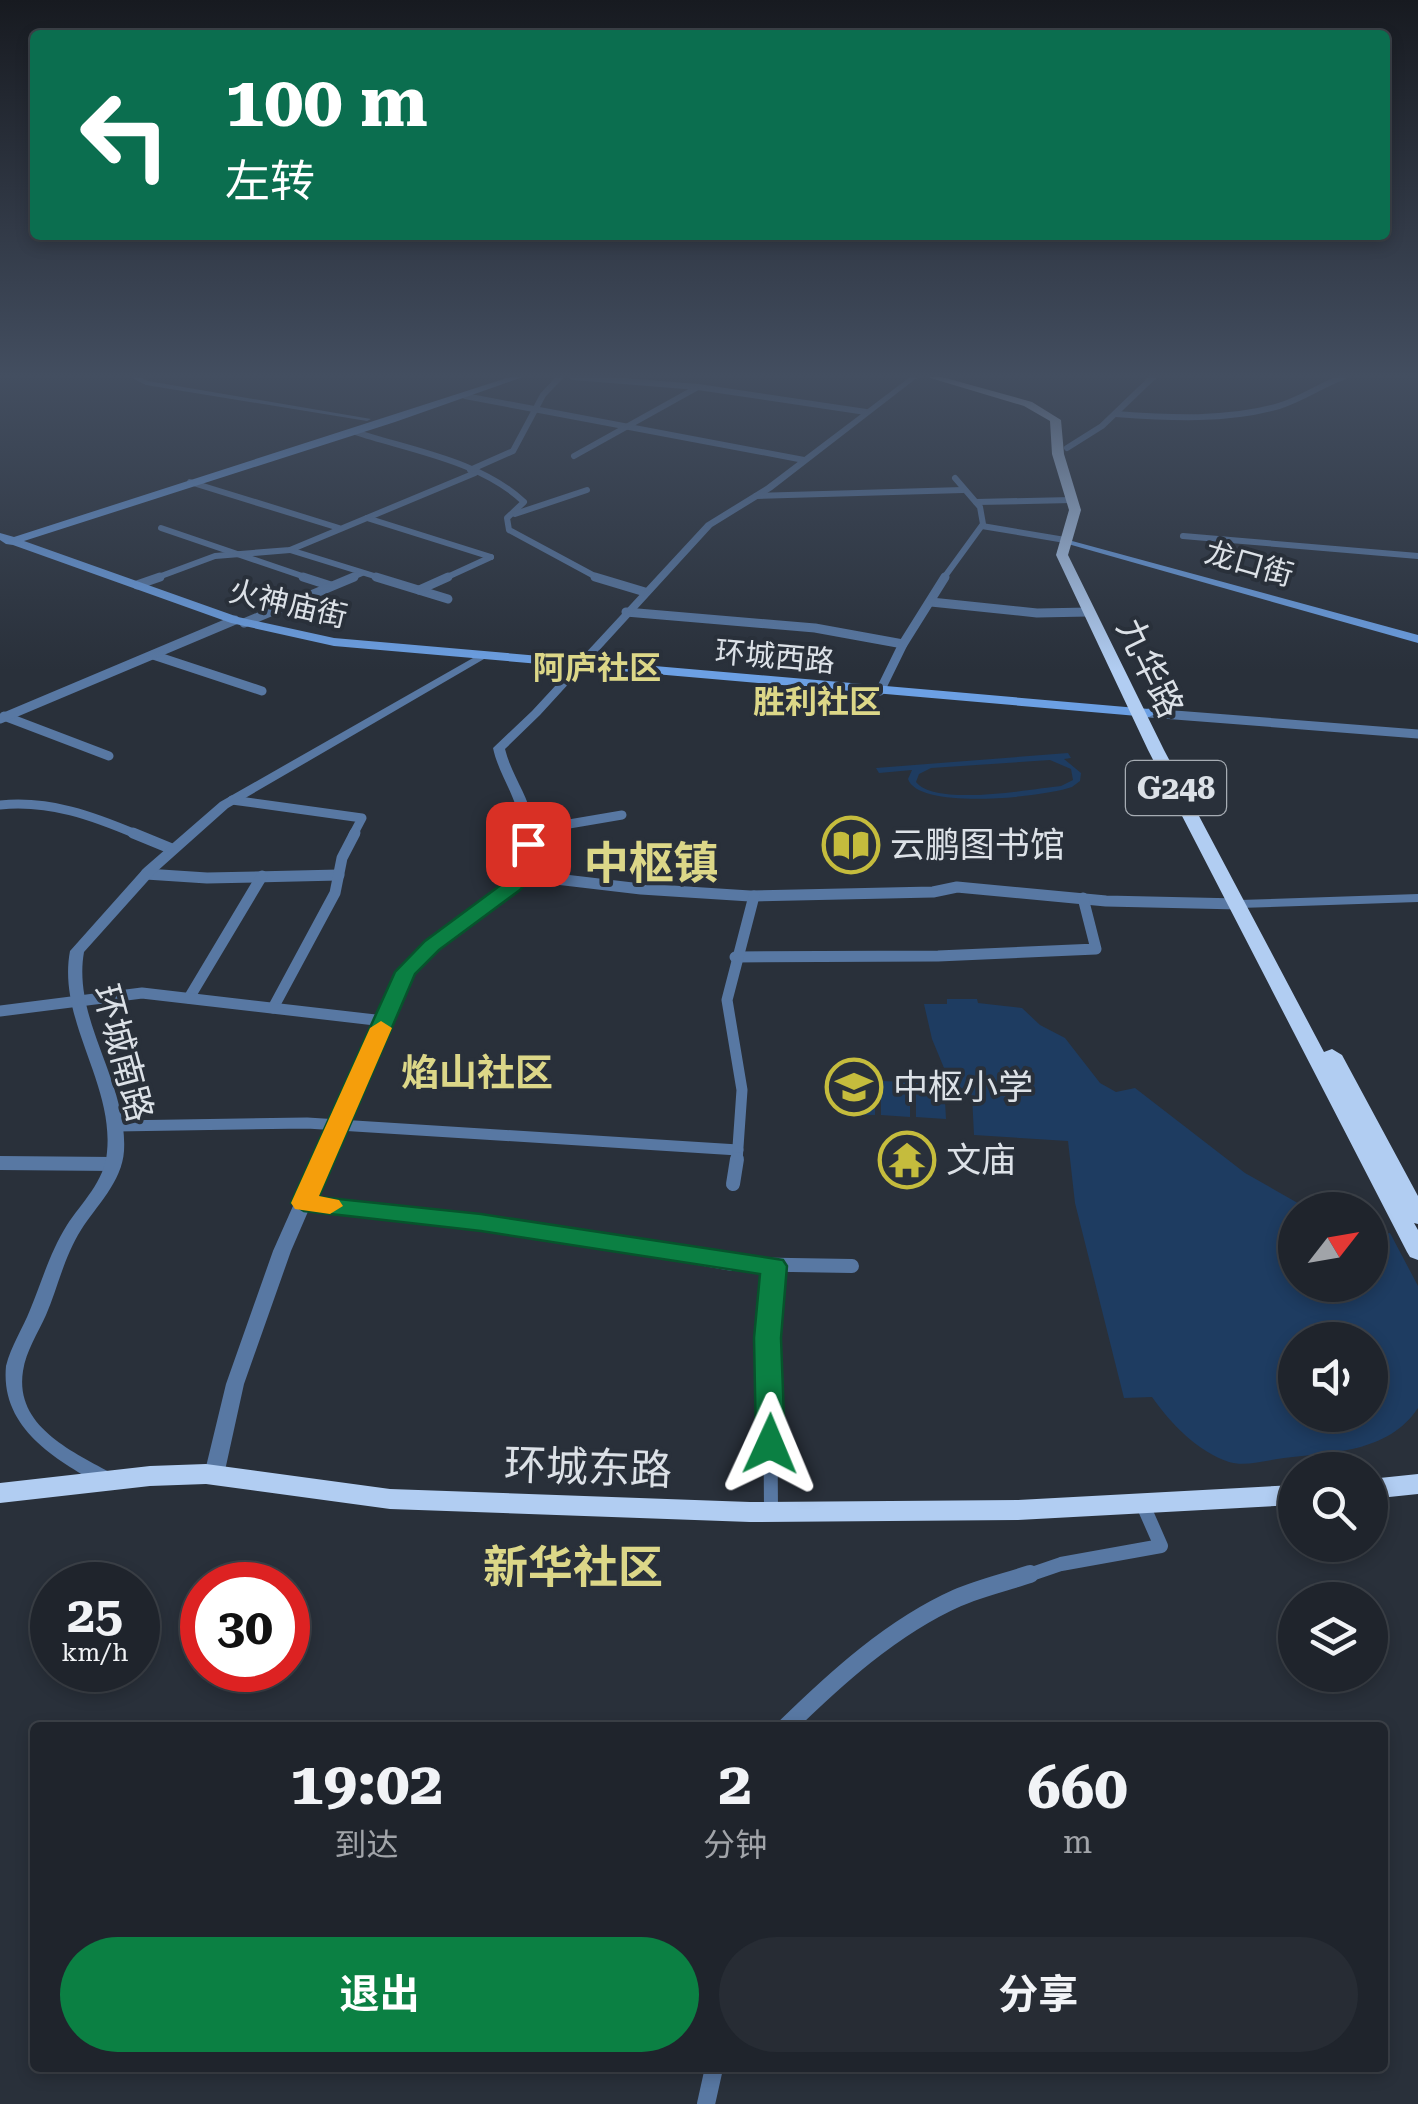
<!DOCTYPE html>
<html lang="zh">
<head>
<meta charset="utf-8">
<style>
	:root { --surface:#1f242c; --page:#272c34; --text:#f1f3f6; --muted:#a1a4a9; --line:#3c4148; --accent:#0b8043 }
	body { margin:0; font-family:"Roboto Serif","Noto Sans SC",serif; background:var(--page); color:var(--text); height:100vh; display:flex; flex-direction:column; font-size:38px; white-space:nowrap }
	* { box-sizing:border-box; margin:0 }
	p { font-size:32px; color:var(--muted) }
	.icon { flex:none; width:55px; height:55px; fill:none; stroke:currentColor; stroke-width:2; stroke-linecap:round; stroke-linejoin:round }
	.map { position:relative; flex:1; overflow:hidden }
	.drawer { position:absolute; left:30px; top:1722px; width:1358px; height:350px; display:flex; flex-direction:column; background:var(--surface); border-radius:10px; box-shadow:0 5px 15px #0003,0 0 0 2px var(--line) }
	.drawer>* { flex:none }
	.top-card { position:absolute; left:30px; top:30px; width:1360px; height:210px; border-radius:10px; box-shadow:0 5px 15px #0003,0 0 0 2px var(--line); background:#0b6e4f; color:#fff; overflow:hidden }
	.needle { width:65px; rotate:59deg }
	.fabs { position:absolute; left:1278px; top:1192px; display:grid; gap:20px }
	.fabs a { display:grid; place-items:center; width:110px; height:110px; border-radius:50%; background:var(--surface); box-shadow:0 5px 15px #0003,0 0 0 2px var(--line); font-size:50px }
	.speed { position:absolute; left:30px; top:1562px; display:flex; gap:20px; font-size:50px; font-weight:700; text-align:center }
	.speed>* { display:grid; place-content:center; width:130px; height:130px; border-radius:50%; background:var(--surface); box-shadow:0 5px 15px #0003,0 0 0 2px var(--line); line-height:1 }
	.speed small { font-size:25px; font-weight:400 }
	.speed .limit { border:15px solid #d22; background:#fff; color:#111 }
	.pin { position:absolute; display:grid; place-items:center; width:85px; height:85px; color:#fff; margin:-42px; border-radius:20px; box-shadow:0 5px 15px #0006 }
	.me { position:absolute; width:110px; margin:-55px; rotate:1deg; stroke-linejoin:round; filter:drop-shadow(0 0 8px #0008) }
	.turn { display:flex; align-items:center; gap:35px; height:210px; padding:0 30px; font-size:45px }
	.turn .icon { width:130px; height:130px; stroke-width:2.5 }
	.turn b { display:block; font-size:70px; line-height:85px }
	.eta { display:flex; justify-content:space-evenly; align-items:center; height:170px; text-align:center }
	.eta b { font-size:60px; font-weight:700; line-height:70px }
	.primary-button { display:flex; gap:20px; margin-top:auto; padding:20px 30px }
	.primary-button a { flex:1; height:115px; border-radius:60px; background:var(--accent); color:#fff; font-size:40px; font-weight:700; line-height:115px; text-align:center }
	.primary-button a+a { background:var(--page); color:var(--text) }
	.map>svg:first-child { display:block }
	.green { fill:#1e3c61; fill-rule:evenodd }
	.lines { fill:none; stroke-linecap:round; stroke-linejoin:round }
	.minor-far4 { stroke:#5878a3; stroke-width:6 }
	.minor-far3 { stroke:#5878a3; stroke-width:9 }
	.minor-far2 { stroke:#5878a3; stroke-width:11 }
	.minor-far1 { stroke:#5878a3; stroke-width:14 }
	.minor { stroke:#5878a3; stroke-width:18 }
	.tertiary { fill:#5878a3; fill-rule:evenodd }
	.secondary { fill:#6ca0e4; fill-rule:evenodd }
	.trunk { fill:#b1cdf2; fill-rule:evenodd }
	.wall { fill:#424952 }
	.building { fill:#4d555f; stroke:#363c42; stroke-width:2.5 }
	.route { fill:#0b8043; stroke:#07532c; stroke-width:2.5 }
	.slow { fill:#f59e0b }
	.labels { text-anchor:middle; stroke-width:8; stroke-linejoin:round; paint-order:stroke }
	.far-street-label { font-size:30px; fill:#dce1e7; stroke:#29303a }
	.far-neighbourhood-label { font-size:32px; font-weight:bold; fill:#dcd788; stroke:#29303a }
	.shield { fill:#29303a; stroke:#a6acb3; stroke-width:2.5 }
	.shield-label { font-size:32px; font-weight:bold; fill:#dce1e7 }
	.street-label { font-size:35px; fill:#dce1e7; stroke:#29303a }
	.poi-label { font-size:35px; fill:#dce1e7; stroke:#29303a; text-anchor:start }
	.neighbourhood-label { font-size:38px; font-weight:bold; fill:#dcd788; stroke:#29303a }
	.near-street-label { font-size:42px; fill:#dce1e7; stroke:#29303a }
	.district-label { font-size:45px; font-weight:bold; fill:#dcd788; stroke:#29303a }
	.near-neighbourhood-label { font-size:45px; font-weight:bold; fill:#dcd788; stroke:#29303a }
</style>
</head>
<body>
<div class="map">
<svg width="1418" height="2104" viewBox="0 0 1418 2104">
	<rect width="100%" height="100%" fill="#29303a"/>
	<g class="green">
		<path d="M1068,753l3,5 -7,1 17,14 -1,8 -8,6c-28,10 -153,24 -164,-8l4,-9 -33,3 -3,-5zM1050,760l21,9 2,11 -12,6c-31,3 -125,21 -145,-4l3,-8 12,-6z"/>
		<path d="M947,999h30l1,4 44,5 18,17 25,13 35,45 16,9 19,-4 110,85 65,37h-15v75h75v-49l20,-3 28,53v122c-30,45 -86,44 -134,50 -17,2 -39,9 -55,4 -32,-11 -58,-38 -77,-65l-28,1 -49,-195 -7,-62 -94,-6 -2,-40 -23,-15 -17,-41 -8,-35h23zM1370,1340v75h-75v-75z"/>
		<path d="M846,1079l29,2v34l-30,-1z"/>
		<path d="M881,1081l29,1v35l-29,-2z"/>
		<path d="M916,1083l28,1 2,35 -30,-2z"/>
	</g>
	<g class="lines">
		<g class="minor-far4">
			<path d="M573,377l125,10 168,25"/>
			<path d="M465,396l339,64"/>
			<path d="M1116,414c53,4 112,7 163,-8 23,-7 42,-21 64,-29"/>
			<path d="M355,432c55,18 126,29 169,70l-17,16 2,12 91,49"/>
			<path d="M1067,448l35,-22 51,-49"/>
			<path d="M574,456l124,-69"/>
			<path d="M470,470l43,-19 30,-56 17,-18"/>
			<path d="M190,482l149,46"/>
			<path d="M756,496l207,-6"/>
			<path d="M976,502l96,-2"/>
			<path d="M515,514l72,-24"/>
			<path d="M367,518l124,39"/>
			<path d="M982,526l83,14"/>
			<path d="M161,528l150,51"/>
			<path d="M1183,536l235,20"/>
			<path d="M290,550l94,29"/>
			<path d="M153,579l62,-23 75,-6 185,-77"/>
			<path d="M348,579l14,-6"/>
			<path d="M443,579l48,-22"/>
			<path d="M943,579l40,-55 -3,-17 -25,-29"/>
		</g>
		<g class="minor-far3">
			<path d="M303,577l28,9"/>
			<path d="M376,577l72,22"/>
			<path d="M595,577l50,15"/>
			<path d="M137,585l23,-8"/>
			<path d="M419,590l29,-13"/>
			<path d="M931,602l106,11 52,-1"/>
			<path d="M626,612l189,16 88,16"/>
			<path d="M244,623l110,-46"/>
			<path d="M153,655l109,36"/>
			<path d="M880,691l23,-47 42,-67"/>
			<path d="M1149,713l269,21"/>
			<path d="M4,716l105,40"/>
			<path d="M0,719l235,-99"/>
			<path d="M232,800l130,18 -9,17"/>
			<path d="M0,805c50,-5 93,11 138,30"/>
			<path d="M528,831l94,-16"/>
		</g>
		<g class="minor-far2">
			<path d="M133,833l39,16"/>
			<path d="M146,874l61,4 132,-3"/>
			<path d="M522,875l119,14 109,7 183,-4 24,-5 149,14 133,3"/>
			<path d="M735,957l203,-1 158,-7 -13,-51"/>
			<path d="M189,998l73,-122"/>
			<path d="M273,1008l62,-115 7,-35 13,-25"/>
			<path d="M0,1011l142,-18 242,28"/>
			<path d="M116,1126l191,-3 431,27"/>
			<path d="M737,1161l5,-71 -15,-90 27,-104"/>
		</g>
		<g class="minor-far1">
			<path d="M0,1163l114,1"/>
			<path d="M733,1184l4,-25"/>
			<path d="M304,1203l254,30 175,31 119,2"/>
			<path d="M771,1512l-1,-154 4,-92"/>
			<path d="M1023,1577l38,-13 100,-18 -18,-41"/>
		</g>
		<g class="minor">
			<path d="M785,1728c50,-49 107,-101 172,-130 23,-10 49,-16 73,-24"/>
			<path d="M706,2104l8,-36"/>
		</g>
		<g class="tertiary">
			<path d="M130,377h9l9,4 223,38 -4,2 -221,-36z"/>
			<path d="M910,377h8l-146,113 -60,37 -172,188 -35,34c6,25 23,46 28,72 12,69 -49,93 -94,128 -12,10 -22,20 -32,33l-116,269 -47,133 -20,91 -3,5 -7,2 -7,-2 -3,-5 22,-91 47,-133 120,-270c11,-15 23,-28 37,-39 41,-30 98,-54 91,-114 -3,-30 -22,-52 -28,-80l39,-37 174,-188 60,-37z"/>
			<path d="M480,654l4,1v4l-256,149 -74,66 -70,78c-12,68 44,130 40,199 -2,31 -28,55 -43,79 -17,27 -23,57 -35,85 -8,18 -20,36 -23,56 -9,57 53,82 94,105l3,5 -3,5 -7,2 -7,-2c-45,-25 -103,-57 -97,-120 5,-20 17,-38 24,-56 12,-29 20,-58 37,-85 14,-22 38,-44 40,-73 7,-69 -50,-132 -37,-201l74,-83 76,-66z"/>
			<path d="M1418,894v8l-179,6 -7,-4 7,-4z"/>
		</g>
		<g class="secondary">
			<path d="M510,377h13l-128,45 -371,119 214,76 96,21 815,71 7,4 -7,4 -815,-71 -103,-23 -218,-78 -7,-1 -6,-4v-7l14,4z"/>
			<path d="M1061,538l357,97v8l-357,-101z"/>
		</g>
		<g class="trunk">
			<path d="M927,377h15l90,25 29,18 3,34 17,56 -13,45 96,195 160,302 8,-3 10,6 76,141v28l-4,-1 4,7v30l-8,-3 -3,-5 -259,-502 -92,-195 13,-45 -17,-56 -2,-33 -26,-15z"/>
			<path d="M206,1464l184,25 360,13 268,-2 277,-15v20l-277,15 -268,2 -360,-13 -184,-25 -56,2 -150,17v-20l150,-17z"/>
			<path d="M1418,1474v20l-48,5v-20z"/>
		</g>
	</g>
	<path class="wall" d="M835,825l34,21 -1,9 -22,3 -12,-24z"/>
	<path class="building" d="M857,822l12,24 -23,2 -11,-23z"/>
	<linearGradient id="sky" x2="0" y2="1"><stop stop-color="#171a20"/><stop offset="0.56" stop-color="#434e60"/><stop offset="1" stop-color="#434e60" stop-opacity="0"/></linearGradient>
	<rect width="1418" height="671" fill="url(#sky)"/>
	<path class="route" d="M528,838l10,6 -6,31 -12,15 -81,60 -24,24 -96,223 162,17 302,46 4,6 -6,72 4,106 -4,8 -11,3 -10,-3 -4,-8 -2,-106 6,-64 -279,-43 -177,-20 -13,-8 104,-231 30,-31 81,-60 7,-7 6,-30z"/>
	<path class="slow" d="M381,1021l11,7 -73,168 20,4 4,6 -13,8 -35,-5 -4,-6 79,-175z"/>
	<defs>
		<g id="library-ring" transform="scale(2.875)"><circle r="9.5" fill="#29303a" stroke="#c5bc3d" stroke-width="1.5"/><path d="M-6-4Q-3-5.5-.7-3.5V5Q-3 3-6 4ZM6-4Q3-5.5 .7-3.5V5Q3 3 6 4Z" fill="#c5bc3d"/></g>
		<g id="school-ring" transform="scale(2.875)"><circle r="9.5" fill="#29303a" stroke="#c5bc3d" stroke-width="1.5"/><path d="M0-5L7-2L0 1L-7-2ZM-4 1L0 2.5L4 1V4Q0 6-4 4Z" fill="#c5bc3d"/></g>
		<g id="temple-ring" transform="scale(2.875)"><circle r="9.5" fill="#29303a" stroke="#c5bc3d" stroke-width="1.5"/><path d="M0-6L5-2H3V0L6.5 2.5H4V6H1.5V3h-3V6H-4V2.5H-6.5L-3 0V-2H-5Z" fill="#c5bc3d"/></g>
	</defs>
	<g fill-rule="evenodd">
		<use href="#library-ring" x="851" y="845"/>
		<use href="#school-ring" x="854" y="1087"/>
		<use href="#temple-ring" x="907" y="1160"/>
	</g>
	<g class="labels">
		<g class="far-street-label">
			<text transform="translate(1249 564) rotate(16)" y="10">龙口街</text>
			<text transform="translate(288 604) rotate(13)" y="10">火神庙街</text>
			<text transform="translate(775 657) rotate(5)" y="10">环城西路</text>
		</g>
		<g class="far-neighbourhood-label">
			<text x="597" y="679">阿庐社区</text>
			<text x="817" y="713">胜利社区</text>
		</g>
		<rect class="shield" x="1126" y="761" width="100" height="54" rx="8"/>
		<g class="shield-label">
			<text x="1176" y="799">G248</text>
		</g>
		<g class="street-label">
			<text transform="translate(1150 668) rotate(64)" y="12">九华路</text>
			<text transform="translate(123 1053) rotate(75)" y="12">环城南路</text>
		</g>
		<g class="poi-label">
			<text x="890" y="857">云鹏图书馆</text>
			<text x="893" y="1099">中枢小学</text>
			<text x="946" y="1172">文庙</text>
		</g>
		<g class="neighbourhood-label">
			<text x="477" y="1086">焰山社区</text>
		</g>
		<g class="near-street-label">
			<text transform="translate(588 1467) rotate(2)" y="15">环城东路</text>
		</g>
		<g class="district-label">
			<text x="651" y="879">中枢镇</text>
		</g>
		<g class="near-neighbourhood-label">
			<text x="573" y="1583">新华社区</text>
		</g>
	</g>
</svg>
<div class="fabs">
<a><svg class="needle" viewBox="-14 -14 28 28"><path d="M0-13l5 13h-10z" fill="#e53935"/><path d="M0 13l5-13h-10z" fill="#a1a4a9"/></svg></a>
<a><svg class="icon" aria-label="sound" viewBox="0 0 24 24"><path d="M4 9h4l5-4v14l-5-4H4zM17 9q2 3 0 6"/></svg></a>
<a><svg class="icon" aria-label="search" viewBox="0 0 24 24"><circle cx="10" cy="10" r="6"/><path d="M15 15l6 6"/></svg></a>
<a><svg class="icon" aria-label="layers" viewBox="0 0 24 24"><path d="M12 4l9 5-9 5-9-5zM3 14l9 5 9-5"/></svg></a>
</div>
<div class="speed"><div>25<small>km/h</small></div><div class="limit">30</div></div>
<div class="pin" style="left:528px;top:844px;background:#d93025"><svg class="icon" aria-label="arrive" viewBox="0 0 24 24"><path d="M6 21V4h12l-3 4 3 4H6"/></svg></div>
<svg class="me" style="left:770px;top:1444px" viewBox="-20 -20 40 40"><path d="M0-17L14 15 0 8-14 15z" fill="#0b8043" stroke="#fff" stroke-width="4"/></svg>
<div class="top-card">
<div class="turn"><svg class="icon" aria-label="left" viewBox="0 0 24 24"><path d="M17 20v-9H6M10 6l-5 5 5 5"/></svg><div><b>100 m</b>左转</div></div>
</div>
<section class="drawer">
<div class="eta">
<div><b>19:02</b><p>到达</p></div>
<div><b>2</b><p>分钟</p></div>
<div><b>660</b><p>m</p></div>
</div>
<div class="primary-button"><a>退出</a><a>分享</a></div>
</section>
</div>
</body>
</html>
